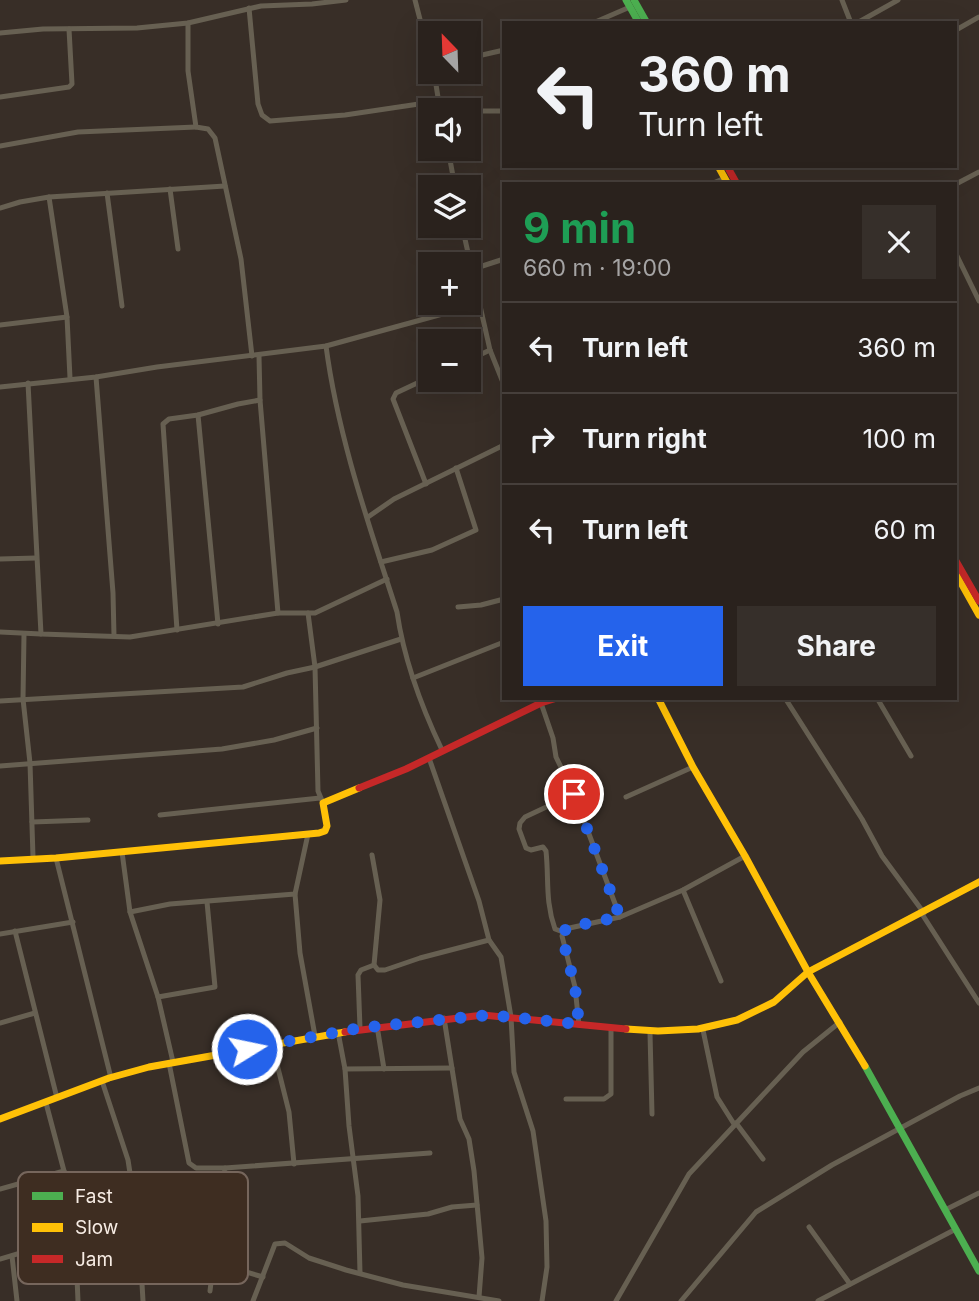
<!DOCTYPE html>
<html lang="en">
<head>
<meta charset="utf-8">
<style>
	:root { --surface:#2a221d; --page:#362f2a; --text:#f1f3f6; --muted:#a5a4a4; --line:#463f3b; --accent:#2563eb }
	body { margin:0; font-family:Inter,sans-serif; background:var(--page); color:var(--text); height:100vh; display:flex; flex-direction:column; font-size:26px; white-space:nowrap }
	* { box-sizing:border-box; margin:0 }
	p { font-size:23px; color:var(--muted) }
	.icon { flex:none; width:38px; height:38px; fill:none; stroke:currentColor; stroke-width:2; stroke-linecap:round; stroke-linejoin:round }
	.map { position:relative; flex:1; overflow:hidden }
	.details { position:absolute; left:502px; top:182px; width:455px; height:518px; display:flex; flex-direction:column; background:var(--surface); border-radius:0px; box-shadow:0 7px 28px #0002,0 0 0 2px var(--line) }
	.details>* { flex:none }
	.banner { position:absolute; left:502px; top:21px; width:455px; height:147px; border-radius:0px; box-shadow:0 7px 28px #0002,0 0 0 2px var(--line); background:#2a221d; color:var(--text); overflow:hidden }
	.needle { width:46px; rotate:337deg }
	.controls { position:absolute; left:418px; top:21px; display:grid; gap:14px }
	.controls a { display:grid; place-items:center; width:63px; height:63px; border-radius:0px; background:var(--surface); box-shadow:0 7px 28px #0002,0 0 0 2px var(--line); font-size:35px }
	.pin { position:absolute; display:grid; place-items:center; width:60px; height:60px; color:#fff; margin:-30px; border:4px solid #fff; border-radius:50%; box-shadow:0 2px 7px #0007 }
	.me { position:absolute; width:77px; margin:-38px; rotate:80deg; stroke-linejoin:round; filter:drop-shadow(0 0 5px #0008) }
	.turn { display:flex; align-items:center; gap:24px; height:147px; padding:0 21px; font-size:32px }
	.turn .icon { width:91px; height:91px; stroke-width:2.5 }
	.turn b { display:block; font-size:49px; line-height:60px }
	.round { display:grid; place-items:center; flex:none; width:74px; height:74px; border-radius:0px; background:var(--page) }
	.headline { display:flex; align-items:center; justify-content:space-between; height:119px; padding:0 21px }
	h1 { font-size:42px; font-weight:700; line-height:52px; color:#1e9e55 }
	.cta { display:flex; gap:14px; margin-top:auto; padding:14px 21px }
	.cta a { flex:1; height:80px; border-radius:0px; background:var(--accent); color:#fff; font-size:28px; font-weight:700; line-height:80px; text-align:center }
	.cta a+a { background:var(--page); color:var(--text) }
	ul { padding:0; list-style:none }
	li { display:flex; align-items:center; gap:21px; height:91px; padding:0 21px; border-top:2px solid var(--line) }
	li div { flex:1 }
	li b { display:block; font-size:26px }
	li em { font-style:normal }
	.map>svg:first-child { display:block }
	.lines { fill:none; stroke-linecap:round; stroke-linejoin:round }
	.street { stroke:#676052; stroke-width:5 }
	.fast { stroke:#4caf50; stroke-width:7 }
	.slow { stroke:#ffc107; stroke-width:7 }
	.jam { stroke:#c62828; stroke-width:7 }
	.route { stroke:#2563eb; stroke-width:12; stroke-dasharray:0 21.6 }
	.key { fill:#3e2d21; stroke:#76665c; stroke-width:2 }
	.key-label { font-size:19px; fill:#f7ece4 }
</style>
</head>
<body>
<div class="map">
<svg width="979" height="1301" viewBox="0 0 979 1301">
	<rect width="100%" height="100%" fill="#382e27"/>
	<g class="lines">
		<g class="street">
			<path d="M415,0l15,58"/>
			<path d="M842,0l9,23"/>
			<path d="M249,8l9,96 4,11 8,6 75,-6 94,-14"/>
			<path d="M188,23v48l8,56 12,2 7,9 26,121 11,97"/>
			<path d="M593,23l37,-16"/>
			<path d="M857,23l41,-23"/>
			<path d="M956,30l23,-13"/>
			<path d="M0,33l43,-4 94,-1 51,-5 73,-17 51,-2 34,-4"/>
			<path d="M469,58l35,-8"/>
			<path d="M434,72l6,38"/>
			<path d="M0,97l69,-10 3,-3 -3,-55"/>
			<path d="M469,111h35"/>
			<path d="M0,146l78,-14 118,-5"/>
			<path d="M448,149l7,38"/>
			<path d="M711,184l14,-6"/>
			<path d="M956,184l23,-12"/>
			<path d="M170,189l8,60"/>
			<path d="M107,193l15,113"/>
			<path d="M49,197l18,120 3,61"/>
			<path d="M0,208l20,-6 29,-5 176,-11"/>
			<path d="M462,226l28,124 14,35"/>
			<path d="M956,254l23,47"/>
			<path d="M470,270l34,-11"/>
			<path d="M0,325l67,-8"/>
			<path d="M326,346c12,91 43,179 71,266 7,48 24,94 45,138"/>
			<path d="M259,356l1,44 18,213"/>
			<path d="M469,360l21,-10"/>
			<path d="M96,377l17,216 1,43"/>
			<path d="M28,383l13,251 89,3 148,-24h37l72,-34"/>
			<path d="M0,387l96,-10 61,-10 169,-21 153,-42"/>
			<path d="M198,415l20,209"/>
			<path d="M426,484l-33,-85 3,-6 34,-16"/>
			<path d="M368,517l26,-18 110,-54"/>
			<path d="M0,559l36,-1"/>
			<path d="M381,562l51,-12 44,-20 -20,-62"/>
			<path d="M458,607l23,-2 23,-6"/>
			<path d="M308,613l7,54 3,124 5,12"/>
			<path d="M177,630l-14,-206 6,-5 29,-4 40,-11 22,-4"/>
			<path d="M0,632l41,2"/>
			<path d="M24,634l-1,65 7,64 3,94"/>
			<path d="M413,678l91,-36"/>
			<path d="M785,698l77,121 20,37 42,57"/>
			<path d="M877,698l34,58"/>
			<path d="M0,701l243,-14 44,-14 28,-6 86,-28"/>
			<path d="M541,703l12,35 3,19 18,37 46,123"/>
			<path d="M429,758l50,143 10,39 12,17 10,60 3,55 19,59 13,90 1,46 -5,34"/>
			<path d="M0,766l222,-17 52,-9 43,-12"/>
			<path d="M626,797l67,-30"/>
			<path d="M160,815l160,-17"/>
			<path d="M32,822l56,-2"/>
			<path d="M122,852l8,60 28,85 15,65"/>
			<path d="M372,855l8,45 -6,65 4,5h7l35,-12 69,-18"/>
			<path d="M56,858l55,220"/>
			<path d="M683,890l38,91"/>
			<path d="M295,894l5,59 15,83"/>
			<path d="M130,912l40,-8 125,-10 13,-60"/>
			<path d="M922,914l57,89"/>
			<path d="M15,931l42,167"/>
			<path d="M563,932l-8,-3c-10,-28 -6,-50 -9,-78l-3,-4 -12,3 -5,-2 -7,-19 1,-6 5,-6 49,-23"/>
			<path d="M0,934l73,-12"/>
			<path d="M158,997l57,-10 -8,-85"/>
			<path d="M444,1018l16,101 9,20 5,32 8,87 -3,39"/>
			<path d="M0,1023l35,-10"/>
			<path d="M579,1025l-4,-38 -13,-51 3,-7 55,-12 63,-27 62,-34"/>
			<path d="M377,1026l7,43"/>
			<path d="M360,1028l-2,-53 3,-5 13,-5"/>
			<path d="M703,1030l14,67 17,27"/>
			<path d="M338,1032l7,37 4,57 9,70 2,77"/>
			<path d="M650,1033l2,81"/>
			<path d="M272,1044l17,68 5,52"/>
			<path d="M169,1063l20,100 7,5h29"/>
			<path d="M345,1069l107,-1"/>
			<path d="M102,1081l26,79 11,72 4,69"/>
			<path d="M566,1099h38l7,-5v-64"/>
			<path d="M46,1103l18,68 11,59 3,71"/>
			<path d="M736,1123l27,36"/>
			<path d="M0,1189l64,-18"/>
			<path d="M945,1210l34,-17"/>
			<path d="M360,1221l68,-7 24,-7 25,-2"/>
			<path d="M809,1227l41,57"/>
			<path d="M139,1232l76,4"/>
			<path d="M12,1256l5,45"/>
			<path d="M0,1259l74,-22"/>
			<path d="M213,1262l50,15"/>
			<path d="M210,1291l15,-123 205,-15"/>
			<path d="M253,1301l22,-57 10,-1 24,15 37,12 57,15 96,16"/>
			<path d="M616,1301l73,-127 114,-122 37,-30"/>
			<path d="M681,1301l75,-89 76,-47 128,-69 19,-8"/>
			<path d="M818,1301l138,-72"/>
		</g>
		<g class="fast">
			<path d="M626,0l13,23"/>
			<path d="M634,0l13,23"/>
			<path d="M865,1066l114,205"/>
		</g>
		<g class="slow">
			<path d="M718,166l10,18"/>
			<path d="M956,574l23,41"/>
			<path d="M658,698l35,69 52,89 63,116 57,94"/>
			<path d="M0,861l56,-3 263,-25 6,-2 2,-5 -4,-23 36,-15"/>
			<path d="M626,1029l32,2 40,-2 39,-9 37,-18 34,-30 171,-90"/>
			<path d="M0,1119l109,-41 40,-11 196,-35"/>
		</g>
		<g class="jam">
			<path d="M727,166l10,18"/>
			<path d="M956,561l23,40"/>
			<path d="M359,788l47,-19 135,-66 16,-5"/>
			<path d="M345,1032l138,-17 143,14"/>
		</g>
	</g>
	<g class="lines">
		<path class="route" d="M247,1049l113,-21 129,-13 90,9 -4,-37 -13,-51 1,-4 6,-5 51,-10 -46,-123"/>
	</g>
	<rect x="18" y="1172" width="230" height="112" rx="10" class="key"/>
	<rect x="32" y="1192" width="31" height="8" fill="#4caf50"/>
	<rect x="32" y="1223" width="31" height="9" fill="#ffc107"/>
	<rect x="32" y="1255" width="31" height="8" fill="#c62828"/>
	<g class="key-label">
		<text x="75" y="1203">Fast</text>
		<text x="75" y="1234">Slow</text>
		<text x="75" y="1266">Jam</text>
	</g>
</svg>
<div class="controls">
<a><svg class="needle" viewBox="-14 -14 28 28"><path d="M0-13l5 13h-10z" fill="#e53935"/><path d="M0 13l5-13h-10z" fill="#a5a4a4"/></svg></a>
<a><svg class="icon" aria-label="sound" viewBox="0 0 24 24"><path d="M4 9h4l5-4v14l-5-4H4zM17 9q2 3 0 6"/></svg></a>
<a><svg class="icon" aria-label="layers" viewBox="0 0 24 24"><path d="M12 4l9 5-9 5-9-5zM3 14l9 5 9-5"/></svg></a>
<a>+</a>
<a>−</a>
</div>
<div class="pin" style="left:574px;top:794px;background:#d93025"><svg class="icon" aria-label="arrive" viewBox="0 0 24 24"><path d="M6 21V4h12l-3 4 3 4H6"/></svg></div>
<svg class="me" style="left:247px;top:1049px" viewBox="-20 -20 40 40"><circle r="17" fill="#2563eb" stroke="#fff" stroke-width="3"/><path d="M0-11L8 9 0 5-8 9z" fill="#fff"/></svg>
<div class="banner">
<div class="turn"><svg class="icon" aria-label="left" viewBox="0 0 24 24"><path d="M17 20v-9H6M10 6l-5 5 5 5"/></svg><div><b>360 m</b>Turn left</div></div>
</div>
<section class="details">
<div class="headline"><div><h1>9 min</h1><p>660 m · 19:00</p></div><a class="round"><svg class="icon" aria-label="close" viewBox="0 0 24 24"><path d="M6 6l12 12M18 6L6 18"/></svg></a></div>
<ul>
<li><svg class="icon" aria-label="left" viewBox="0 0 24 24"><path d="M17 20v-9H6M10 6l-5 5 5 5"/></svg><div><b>Turn left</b></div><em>360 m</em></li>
<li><svg class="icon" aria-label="right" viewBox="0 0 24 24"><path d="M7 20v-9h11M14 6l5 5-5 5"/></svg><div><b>Turn right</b></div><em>100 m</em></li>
<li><svg class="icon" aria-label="left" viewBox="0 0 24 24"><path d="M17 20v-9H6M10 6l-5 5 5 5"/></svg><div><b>Turn left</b></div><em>60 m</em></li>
</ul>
<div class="cta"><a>Exit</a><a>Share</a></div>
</section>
</div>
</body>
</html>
